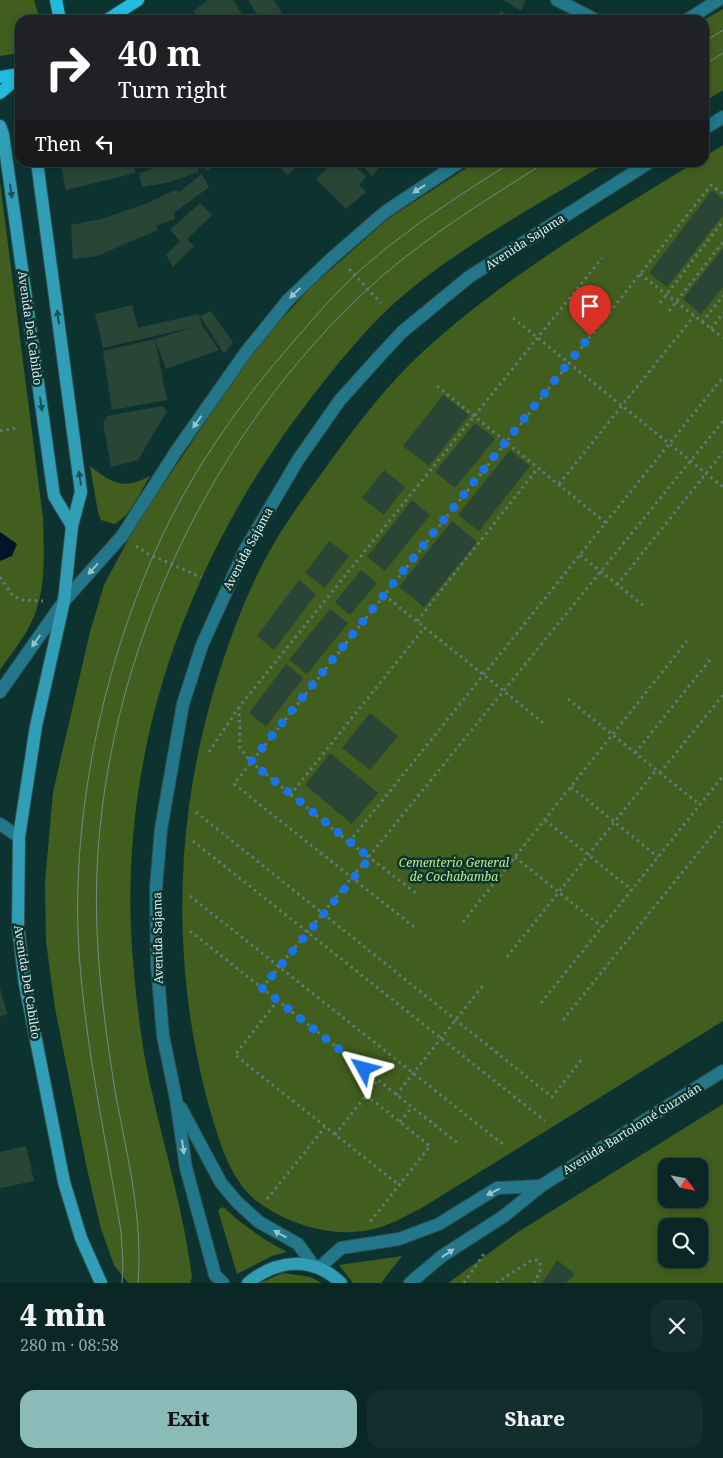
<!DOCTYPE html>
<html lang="en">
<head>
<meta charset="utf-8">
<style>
	:root { --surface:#0a2625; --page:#132e2d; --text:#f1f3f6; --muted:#99a5a7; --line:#2a4342; --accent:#8bbbb9 }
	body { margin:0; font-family:"Noto Serif",serif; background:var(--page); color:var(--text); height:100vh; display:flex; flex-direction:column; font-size:19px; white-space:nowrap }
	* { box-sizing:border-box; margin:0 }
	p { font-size:16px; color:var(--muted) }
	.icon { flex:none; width:28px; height:28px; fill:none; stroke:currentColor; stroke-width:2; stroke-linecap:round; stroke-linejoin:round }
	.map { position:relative; height:1283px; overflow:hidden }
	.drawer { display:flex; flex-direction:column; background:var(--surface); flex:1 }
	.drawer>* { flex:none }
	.banner { position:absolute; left:15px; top:15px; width:694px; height:152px; border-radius:15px; box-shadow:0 2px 8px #0003,0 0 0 1px var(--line); background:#202124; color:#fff; overflow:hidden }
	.needle { width:32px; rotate:122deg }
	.fabs { position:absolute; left:658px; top:1158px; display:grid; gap:10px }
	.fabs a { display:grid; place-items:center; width:50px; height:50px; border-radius:10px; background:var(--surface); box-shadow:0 2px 8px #0003,0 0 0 1px var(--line); font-size:25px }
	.pin { position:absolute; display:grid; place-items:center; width:42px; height:42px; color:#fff; margin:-51px -21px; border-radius:50% 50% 50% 0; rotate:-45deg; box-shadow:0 0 5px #0007 }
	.pin .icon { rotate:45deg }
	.me { position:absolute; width:55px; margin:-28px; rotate:308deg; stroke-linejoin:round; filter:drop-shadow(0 0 4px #0008) }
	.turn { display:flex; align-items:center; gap:18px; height:105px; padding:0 20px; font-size:22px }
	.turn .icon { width:65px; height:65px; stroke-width:2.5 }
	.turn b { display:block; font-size:35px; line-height:42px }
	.then { display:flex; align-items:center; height:48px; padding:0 20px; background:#0003; gap:10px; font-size:19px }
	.round { display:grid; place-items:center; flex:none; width:52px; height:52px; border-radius:15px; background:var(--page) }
	.headline { display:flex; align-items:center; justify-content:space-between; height:85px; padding:0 20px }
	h1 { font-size:30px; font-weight:800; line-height:38px }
	.button { display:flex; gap:10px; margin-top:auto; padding:10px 20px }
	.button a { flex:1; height:58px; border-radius:15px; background:var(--accent); color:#111; font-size:20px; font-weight:800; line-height:58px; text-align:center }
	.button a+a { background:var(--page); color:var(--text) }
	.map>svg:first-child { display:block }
	.green { fill:#415e1e; fill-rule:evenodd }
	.water { fill:#001529 }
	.building { fill:#294536 }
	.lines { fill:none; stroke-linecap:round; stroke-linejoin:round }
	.street-casing { stroke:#2e514f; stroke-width:14 }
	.secondary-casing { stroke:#2e514f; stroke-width:14 }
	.primary-casing { stroke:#2e514f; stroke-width:14 }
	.path { stroke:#5c7c79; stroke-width:3; stroke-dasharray:2.5 4; stroke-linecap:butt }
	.street { stroke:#22778b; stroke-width:12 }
	.secondary { stroke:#329db7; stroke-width:12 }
	.primary { stroke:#21bcdd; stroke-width:12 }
	.tram { stroke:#6e8c89; stroke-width:1 }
	.oneway { fill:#99c4c9 }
	.oneway2 { fill:#185359 }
	.route { stroke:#1a73e8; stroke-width:9; stroke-dasharray:0 16.2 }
	.labels { text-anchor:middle; stroke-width:5; stroke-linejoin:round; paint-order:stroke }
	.street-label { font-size:12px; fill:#d9eeeb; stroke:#0d3331 }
	.park-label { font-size:12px; font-style:italic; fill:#b7ef7d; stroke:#0d3331 }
</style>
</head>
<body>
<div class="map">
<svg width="723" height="1283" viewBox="0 0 723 1283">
	<rect width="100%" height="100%" fill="#0d3331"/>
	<g class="green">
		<path d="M0,0h34l6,20h-20v33l-20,3z"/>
		<path d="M723,9v81l-19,12v-82z"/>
		<path d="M723,145v876l-303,188c-13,6 -26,14 -39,18 -42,14 -96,-2 -129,-30 -21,-19 -31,-51 -39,-77 -30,-100 -38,-210 -24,-314 11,-79 37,-169 73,-241 16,-32 38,-62 59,-91 28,-39 57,-78 91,-112 84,-80 184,-139 282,-199l10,-1v-5z"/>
		<path d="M474,163h132c-71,44 -157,89 -218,146 -28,27 -54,59 -77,89 -118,152 -188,337 -180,531 2,42 7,88 14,130 14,74 38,144 47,219l-2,5h-62l-14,-18 -13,-36 -14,-60 -32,-161 -9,-67 -1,-59 8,-90 37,-160 14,-47 32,-60 103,-153 33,-42 38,-42 79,-70z"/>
		<path d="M0,182l43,336c1,36 4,75 -13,107 -8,16 -20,30 -30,45z"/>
		<path d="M90,466c23,18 33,24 60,10 -10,16 -19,40 -36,48l-13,-4 -3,-8z"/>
		<path d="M723,1104v179h-275l70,-51zM666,1166h33v33h-33zM666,1226h33v33h-33z"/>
		<path d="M223,1207c20,18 40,33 64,45l-15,4 -35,18 -19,-64z"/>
		<path d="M402,1256l-21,27h-28l-14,-18z"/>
		<path d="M283,1273l28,4 10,6h-62z"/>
	</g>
	<path class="water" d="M0,532l17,12 -5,12 -12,5z"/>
	<g class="building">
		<path d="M208,0h25l13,20h-46l-7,-9z"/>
		<path d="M248,0h26l10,17 -2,1 1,2h-23z"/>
		<path d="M503,0h23l-5,11z"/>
		<path d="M501,11l13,9h-20z"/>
		<path d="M60,162h74l1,11 -69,17z"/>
		<path d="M175,162h21l3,10 -33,11 -24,4 -3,-14z"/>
		<path d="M202,162h18l-13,9z"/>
		<path d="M275,162h27l-15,13z"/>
		<path d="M334,162h18l14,15 -7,8 7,7 -20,17 -30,-30z"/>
		<path d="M359,162h25l-12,14z"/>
		<path d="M202,174l7,13 -35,26 1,6 -19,7 2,4 -61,26 -24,3 -2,-34 30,-6 47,-16 27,-13 4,2z"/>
		<path d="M712,190l11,9v16l-56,72 -18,-14z"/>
		<path d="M200,203l12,12 -25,24 7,7 -21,21 -7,-12 14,-14 -10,-11z"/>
		<path d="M723,248v39l-22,27 -18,-15z"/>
		<path d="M132,305l6,23 61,-14 3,11 17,25 -53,19 -11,-30 39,-12 -91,21 -8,-34z"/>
		<path d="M211,311l22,31 -9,12 -24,-38z"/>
		<path d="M155,339l12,61 -55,10 -9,-59z"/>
		<path d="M443,395l26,20 -40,51 -26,-20z"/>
		<path d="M162,406l5,5 -29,49 -27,7 -8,-44 4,-7z"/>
		<path d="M475,423l20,16 -40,49 -20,-16z"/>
		<path d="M510,450l20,16 -51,65 -21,-16z"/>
		<path d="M384,470l21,17 -21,28 -22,-17z"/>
		<path d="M412,500l18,15 -45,56 -18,-14z"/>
		<path d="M452,521l25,21 -53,65 -25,-20z"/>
		<path d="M329,541l20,15 -24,32 -20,-15z"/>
		<path d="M361,570l16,13 -27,32 -15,-13z"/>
		<path d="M299,580l17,14 -42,56 -17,-14z"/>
		<path d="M330,609l18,14 -41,51 -18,-14z"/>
		<path d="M286,664l17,14 -37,49 -17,-14z"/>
		<path d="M370,713l28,23 -28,34 -28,-22z"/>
		<path d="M330,753l48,40 -26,31 -47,-39z"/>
		<path d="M0,988l7,26 -7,3z"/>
		<path d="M26,1146l8,35 -34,7v-36z"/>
		<path d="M557,1260l18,14 -9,9h-24z"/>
	</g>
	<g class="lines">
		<g class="street-casing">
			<g id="street">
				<path d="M557,0l39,20"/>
				<path d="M687,20l31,-20"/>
				<path d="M704,129l19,-12"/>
				<path d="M0,692l64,-91 58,-65 55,-86 69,-98 42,-52 44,-42 53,-46 75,-50"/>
				<path d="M0,824l19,13"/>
				<path d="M181,1108l40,75 16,19 22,20 39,22 16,22"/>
				<path d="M319,1268l22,-20 58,-9 40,-15 58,-36 44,-2"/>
				<path d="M223,1283l-8,-8 -29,-107 -10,-69 -13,-63 -6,-71 -1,-77 5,-59 22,-125 19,-59 43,-95 53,-90 42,-60 37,-41 25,-27 67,-55 181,-115"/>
				<path d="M410,1283l32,-27 62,-40 37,-30 182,-115"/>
			</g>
		</g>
		<g class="secondary-casing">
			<g id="secondary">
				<path d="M0,126l3,8 51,362 18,30"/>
				<path d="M37,162l44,330 -9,34 -8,75 -28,125 -17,111 -1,90 7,57 39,198 17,56 20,45"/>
				<path d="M248,1283c29,-24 65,-27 93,0"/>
			</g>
		</g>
		<g class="primary-casing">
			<g id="primary">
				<path d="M56,0l4,20"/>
				<path d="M107,20l31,-20"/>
				<path d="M0,77l20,-3"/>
				<path d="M0,93l20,-17"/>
			</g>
		</g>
		<g class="path">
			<path d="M349,269l32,34"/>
			<path d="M640,274l83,64"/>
			<path d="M660,303l63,-82"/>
			<path d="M669,311l54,-69"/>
			<path d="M513,318l210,169"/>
			<path d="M702,322l21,-26"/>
			<path d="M711,329l12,-16"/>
			<path d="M437,386l169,137"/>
			<path d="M0,431l17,-3"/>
			<path d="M559,484l135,-168"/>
			<path d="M136,546l12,8 53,23"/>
			<path d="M580,555l64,51"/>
			<path d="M0,577l13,19 10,4 20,1"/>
			<path d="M617,585l106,-133"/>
			<path d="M384,595l162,130"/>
			<path d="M417,621l121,-153"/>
			<path d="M568,699l132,106"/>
			<path d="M239,707l1,41 11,14 98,80 67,51"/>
			<path d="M209,752l30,-45 363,-449"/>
			<path d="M635,753l75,-93"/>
			<path d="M660,773l63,-78"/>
			<path d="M571,787l87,70"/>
			<path d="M290,795l135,-168"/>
			<path d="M196,812l356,285 30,-38"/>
			<path d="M545,820l87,70"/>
			<path d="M193,841l352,280"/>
			<path d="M349,842l374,-465"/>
			<path d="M515,857l87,70"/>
			<path d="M190,896l315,250"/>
			<path d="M463,922l224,-281"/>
			<path d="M414,927l-180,-143 477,-599 12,9"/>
			<path d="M190,931l270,214"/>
			<path d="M507,957l149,-187"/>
			<path d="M262,988l461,-567"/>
			<path d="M278,1000l-43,55 164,130"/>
			<path d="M541,1003l182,-227"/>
			<path d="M563,1020l160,-198"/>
			<path d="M366,1095l64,51 -60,76"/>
			<path d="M396,1095l89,-112"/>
			<path d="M400,1122l12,-15"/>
			<path d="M335,1135l43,-55"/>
			<path d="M267,1199l58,-72"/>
			<path d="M464,1283l22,-32"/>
			<path d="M496,1283l36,-23h5l3,3v9l-6,11"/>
		</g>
		<use href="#street" class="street"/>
		<use href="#secondary" class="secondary"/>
		<use href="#primary" class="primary"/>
		<g class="tram">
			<path d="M704,42l19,-12"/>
			<path d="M704,65l19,-12"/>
			<path d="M122,1283l1,-19 -2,-32c-15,-93 -36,-187 -42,-281 -9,-142 28,-305 91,-431 33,-65 76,-124 123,-178 23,-26 46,-54 72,-76 46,-40 96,-72 147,-104"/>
			<path d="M138,1283c5,-64 -10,-124 -22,-186 -8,-49 -15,-99 -18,-148 -17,-246 99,-510 283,-672 51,-44 108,-79 165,-115"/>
		</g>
	</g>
	<defs><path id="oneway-solid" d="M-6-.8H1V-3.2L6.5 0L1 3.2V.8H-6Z" transform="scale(1.25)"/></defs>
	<g class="oneway">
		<use href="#oneway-solid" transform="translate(419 189) rotate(147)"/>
		<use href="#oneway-solid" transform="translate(295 293) rotate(136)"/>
		<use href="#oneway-solid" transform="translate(197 422) rotate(125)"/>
		<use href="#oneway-solid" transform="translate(93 569) rotate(132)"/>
		<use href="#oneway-solid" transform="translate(36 641) rotate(125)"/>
		<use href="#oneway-solid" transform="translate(183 1147) rotate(82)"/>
		<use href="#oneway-solid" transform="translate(493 1192) rotate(154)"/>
		<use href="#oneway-solid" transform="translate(280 1234) rotate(-151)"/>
		<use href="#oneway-solid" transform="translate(448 1253) rotate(-34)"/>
	</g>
	<g class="oneway2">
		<use href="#oneway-solid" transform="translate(11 191) rotate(82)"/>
		<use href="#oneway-solid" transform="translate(58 317) rotate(-98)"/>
		<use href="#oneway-solid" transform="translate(41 404) rotate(82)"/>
		<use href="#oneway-solid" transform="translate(80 478) rotate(-98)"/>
	</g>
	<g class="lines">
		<path class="route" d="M364,1069l-102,-81 108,-130 -119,-96 339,-426"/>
	</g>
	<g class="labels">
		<g class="street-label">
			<text transform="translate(525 242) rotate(-33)" y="4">Avenida Sajama</text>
			<text transform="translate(30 328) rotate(82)" y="4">Avenida Del Cabildo</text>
			<text transform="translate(248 549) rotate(-62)" y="4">Avenida Sajama</text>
			<text transform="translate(158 938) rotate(-91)" y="4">Avenida Sajama</text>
			<text transform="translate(27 982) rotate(81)" y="4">Avenida Del Cabildo</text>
			<text transform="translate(632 1129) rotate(-32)" y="4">Avenida Bartolomé Guzmán</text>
		</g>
		<g class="park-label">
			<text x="454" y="867">Cementerio General<tspan x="454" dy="14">de Cochabamba</tspan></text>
		</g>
	</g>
</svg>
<div class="fabs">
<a><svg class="needle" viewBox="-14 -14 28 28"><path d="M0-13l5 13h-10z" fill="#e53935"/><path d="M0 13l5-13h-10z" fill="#99a5a7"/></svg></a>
<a><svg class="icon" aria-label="search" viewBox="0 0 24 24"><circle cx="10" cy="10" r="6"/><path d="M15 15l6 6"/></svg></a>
</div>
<div class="pin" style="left:590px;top:336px;background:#d93025"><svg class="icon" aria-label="arrive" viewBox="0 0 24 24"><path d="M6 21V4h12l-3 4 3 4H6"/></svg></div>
<svg class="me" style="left:364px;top:1069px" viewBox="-20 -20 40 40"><path d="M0-17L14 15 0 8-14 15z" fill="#1a73e8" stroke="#fff" stroke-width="4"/></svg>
<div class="banner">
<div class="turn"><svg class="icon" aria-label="right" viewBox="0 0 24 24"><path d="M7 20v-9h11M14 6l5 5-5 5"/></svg><div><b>40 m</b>Turn right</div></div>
<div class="then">Then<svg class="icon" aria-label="left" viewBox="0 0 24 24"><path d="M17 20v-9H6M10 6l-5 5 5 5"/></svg></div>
</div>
</div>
<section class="drawer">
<div class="headline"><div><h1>4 min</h1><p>280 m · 08:58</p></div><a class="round"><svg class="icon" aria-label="close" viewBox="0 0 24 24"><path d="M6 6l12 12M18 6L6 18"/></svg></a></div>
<div class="button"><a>Exit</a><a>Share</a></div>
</section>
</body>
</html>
